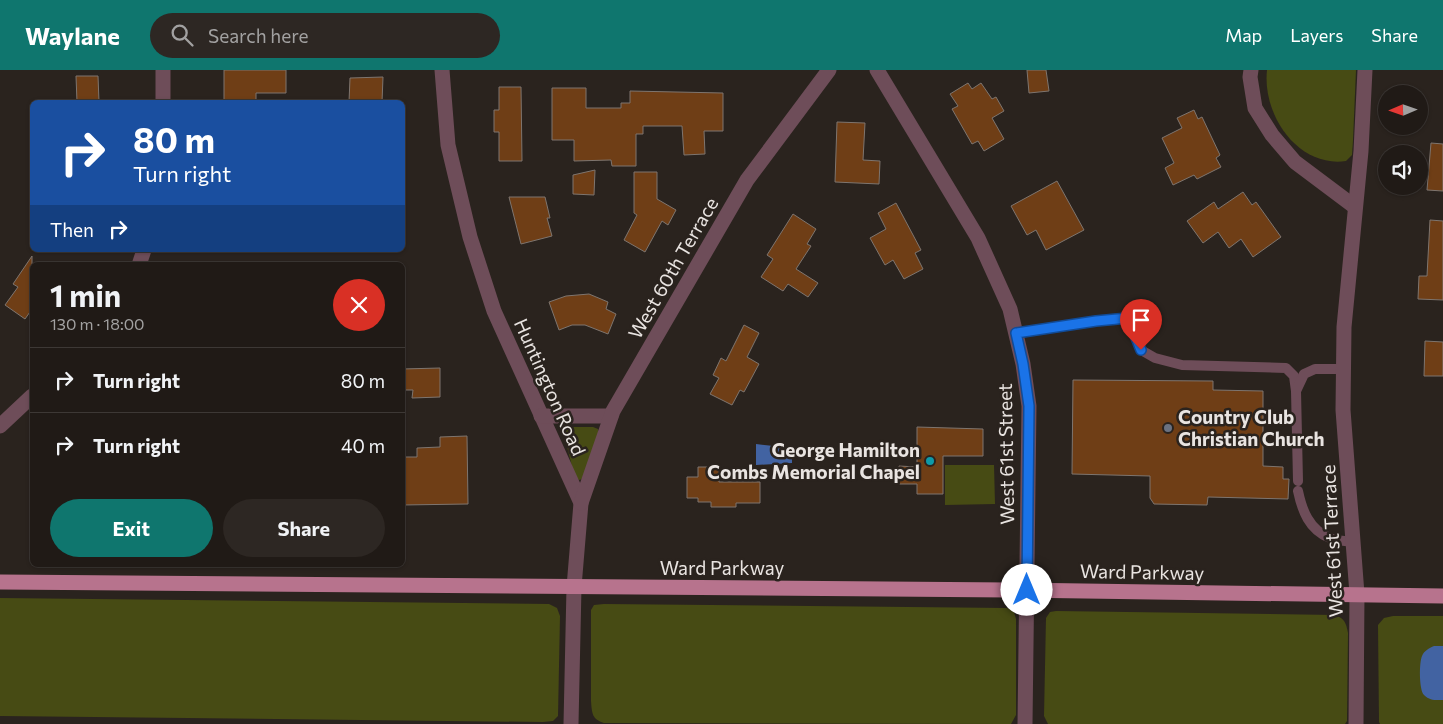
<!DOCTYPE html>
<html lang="en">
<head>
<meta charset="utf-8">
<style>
	:root { --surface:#201a16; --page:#2d2723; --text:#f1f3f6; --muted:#a2a1a1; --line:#3d3835; --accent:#0f766e }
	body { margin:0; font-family:Commissioner,sans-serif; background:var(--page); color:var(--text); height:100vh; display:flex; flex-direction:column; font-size:19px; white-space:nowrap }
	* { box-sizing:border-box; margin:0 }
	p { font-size:16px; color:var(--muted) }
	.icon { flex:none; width:28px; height:28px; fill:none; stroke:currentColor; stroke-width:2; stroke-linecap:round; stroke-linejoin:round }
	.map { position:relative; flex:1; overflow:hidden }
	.drawer { position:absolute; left:30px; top:192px; width:375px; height:305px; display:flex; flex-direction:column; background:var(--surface); border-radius:8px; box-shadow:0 1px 4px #0004,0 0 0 1px var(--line) }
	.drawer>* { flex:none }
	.hud { position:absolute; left:30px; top:30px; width:375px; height:152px; border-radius:8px; box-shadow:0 1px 4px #0004,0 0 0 1px var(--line); background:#1a4fa0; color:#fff; overflow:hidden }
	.needle { width:32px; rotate:268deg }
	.fabs { position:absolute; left:1378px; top:15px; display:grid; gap:10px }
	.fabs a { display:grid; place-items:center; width:50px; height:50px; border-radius:50%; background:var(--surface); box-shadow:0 1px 4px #0004,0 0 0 1px var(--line); font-size:25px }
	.pin { position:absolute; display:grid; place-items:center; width:42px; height:42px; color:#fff; margin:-51px -21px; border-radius:50% 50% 50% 0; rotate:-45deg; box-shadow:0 0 5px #0007 }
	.pin .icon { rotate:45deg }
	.me { position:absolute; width:55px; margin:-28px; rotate:0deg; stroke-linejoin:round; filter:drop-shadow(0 0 4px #0008) }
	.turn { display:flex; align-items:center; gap:18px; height:105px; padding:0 20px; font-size:22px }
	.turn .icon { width:65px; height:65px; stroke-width:2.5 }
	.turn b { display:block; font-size:35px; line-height:42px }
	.then { display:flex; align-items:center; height:48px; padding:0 20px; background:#0003; gap:10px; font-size:19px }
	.round { display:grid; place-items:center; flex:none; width:52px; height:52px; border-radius:26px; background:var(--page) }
	.overview { display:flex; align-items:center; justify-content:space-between; height:85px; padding:0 20px }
	h1 { font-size:30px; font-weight:700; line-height:38px }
	.action { display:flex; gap:10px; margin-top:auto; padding:10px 20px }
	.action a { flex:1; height:58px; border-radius:30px; background:var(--accent); color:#fff; font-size:20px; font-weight:700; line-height:58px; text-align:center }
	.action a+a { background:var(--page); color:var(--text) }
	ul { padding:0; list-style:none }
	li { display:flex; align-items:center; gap:15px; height:65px; padding:0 20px; border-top:1px solid var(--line) }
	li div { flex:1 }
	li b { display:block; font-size:19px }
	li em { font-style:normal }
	header { display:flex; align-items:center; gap:30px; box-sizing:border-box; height:70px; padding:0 25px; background:var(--accent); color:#fff }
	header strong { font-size:24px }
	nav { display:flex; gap:28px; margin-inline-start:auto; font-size:18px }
	.search { width:350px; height:45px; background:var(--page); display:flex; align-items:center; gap:12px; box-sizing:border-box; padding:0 18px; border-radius:28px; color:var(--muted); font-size:19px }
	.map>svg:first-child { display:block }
	.green { fill:#474b14 }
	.water { fill:#4263a2 }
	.building { fill:#6f3e16; stroke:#7e756f }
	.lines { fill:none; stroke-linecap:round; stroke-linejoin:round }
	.lane { stroke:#6e4d59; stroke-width:10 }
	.street { stroke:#6e4d59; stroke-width:15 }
	.primary { stroke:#b7738d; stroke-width:15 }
	.route-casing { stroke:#114b97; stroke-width:12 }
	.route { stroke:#1a73e8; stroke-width:9 }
	.worship-dot { fill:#6b7280; stroke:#2a231e; stroke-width:2 }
	.culture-dot { fill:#0f9aa8; stroke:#2a231e; stroke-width:2 }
	.labels { text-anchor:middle; stroke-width:5; stroke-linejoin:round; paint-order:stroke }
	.street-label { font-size:19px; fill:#e9e4e1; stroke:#2a231e }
	.poi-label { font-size:19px; font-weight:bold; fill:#e9e4e1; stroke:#2a231e; text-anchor:start }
</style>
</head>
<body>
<header>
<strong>Waylane</strong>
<div class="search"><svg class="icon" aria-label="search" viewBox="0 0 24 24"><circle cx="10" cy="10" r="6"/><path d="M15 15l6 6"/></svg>Search here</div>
<nav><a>Map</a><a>Layers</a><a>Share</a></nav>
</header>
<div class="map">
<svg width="1443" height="654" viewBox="0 0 1443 654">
	<rect width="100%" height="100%" fill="#2a231e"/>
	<g class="green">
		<path d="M1267,0h89l-3,70 -1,15 -6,6c-48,7 -84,-46 -79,-91z"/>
		<path d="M574,357h19l5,2v6l-14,42 -4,3 -5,-1 -11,-45 1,-5z"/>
		<path d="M945,395h49l1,39 -50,1z"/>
		<path d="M0,528l549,6 8,4 3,8 -2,100 -5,5 -10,1 -543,-6z"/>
		<path d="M604,534l403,4 7,4 2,7v96l-5,9 -407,-1c-12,-4 -12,-9 -13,-22v-91l3,-5z"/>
		<path d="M1056,541l279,4c10,4 11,8 13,18l-1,88 -2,3h-297l-4,-8 2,-98 4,-6z"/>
		<path d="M1393,546h50v108h-63l-1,-2 -1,-97 6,-7z"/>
	</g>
	<g class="water">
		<path d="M756,374l36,4v15l-36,2z"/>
		<path d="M1434,576h9v54c-7,0 -13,1 -19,-5 -5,-5 -5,-32 -2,-39 2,-5 7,-8 12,-10z"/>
	</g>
	<g class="building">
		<path d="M224,0h62v23h-30v9h-32z"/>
		<path d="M1027,0h19l3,21 -20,2z"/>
		<path d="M76,6h22l1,26h-22z"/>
		<path d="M383,7l-1,25h-33l1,-24z"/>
		<path d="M968,13l4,6 9,-6 11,16 4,-2 8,14 -12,7 12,21 -20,12 -6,-10 -6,3 -20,-35 6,-3 -8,-12z"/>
		<path d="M499,17h22l1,74h-23v-29h-5v-22h5z"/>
		<path d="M552,18h34v20h35v-5h9v-12l93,2v38h-19l1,23 -21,1 -2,-29h-39v8h-7v32h-24l-1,-6 -37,1v-21h-22z"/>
		<path d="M1194,40l4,9 4,-2 18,38 -4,3 5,9 -24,12 -3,-4 -21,10 -8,-17 9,-5 -12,-25 20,-10 -5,-10z"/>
		<path d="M837,52l28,1 -2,37 17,1 -1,23 -44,-2z"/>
		<path d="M1431,73l12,1v47l-16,-1z"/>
		<path d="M595,100l-1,25 -21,-1v-19z"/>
		<path d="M634,102h23v27l19,11 -8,15 -6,-4 -17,31 -21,-12 13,-25 -3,-2z"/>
		<path d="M1057,111l27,49 -38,20 -10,-20 -9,5 -16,-29z"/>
		<path d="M1243,122l9,13 4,-3 25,35 -28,20 -12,-18 -12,9 -11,-16 -15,11 -16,-22 27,-19 4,7z"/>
		<path d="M509,127h36l5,21h-3l5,18 -31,8z"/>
		<path d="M896,133l25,47 -6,3 8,16 -19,10 -11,-19 -8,5 -15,-27 16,-9 -8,-16z"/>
		<path d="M793,144l23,15 -9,15 4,2 -15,23 22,14 -10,14 -20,-13 -5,7 -22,-14 12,-18 -6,-4z"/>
		<path d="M1430,150l13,1v79l-25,-1 1,-23h8z"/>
		<path d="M32,186v53l-7,10 -20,-14 13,-18 -5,-3z"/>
		<path d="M589,224l19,8 -2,7 10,5 -8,20 -23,-9h-13l-13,5 -10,-28 17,-6z"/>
		<path d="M744,255l15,8 -12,24 12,7 -15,28 -4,-2 -8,15 -22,-11 9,-16 -6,-3 8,-17 5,3z"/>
		<path d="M1425,271l18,1v34h-19z"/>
		<path d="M440,298v29l-28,1 1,-8h-11v-21z"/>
		<path d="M1073,310l140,1v9l50,1v75l20,1v12h6l-1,20 -80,-2 -1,8 -53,-1 -4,-6v-22l-78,-2z"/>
		<path d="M917,357l66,2v27h-40v38h-26v-10h-18v-18l18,1z"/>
		<path d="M467,366l1,68 -66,1v-48h15v-9l23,-1v-10z"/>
		<path d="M698,397h21v15h41v21h-24v4h-25v-5h-13v-4h-11v-21h11z"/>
	</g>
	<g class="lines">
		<g class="lane">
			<path d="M1016,263l79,-12 33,-3 13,32 14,8 27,7 104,3 8,8 2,15"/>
			<path d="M1298,411l-2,-90 8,-17 11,-5h29"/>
			<path d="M1298,421c4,19 11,39 32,47 7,3 16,3 23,4"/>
		</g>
		<g class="street">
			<path d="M442,0l6,75 22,92 24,74 87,192 -7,84 -3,137"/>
			<path d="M877,0l101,168 32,71 13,55 6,42 -4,318"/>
			<path d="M1251,0l-1,7 5,31 17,27 23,27 60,45"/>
			<path d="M163,32v-32"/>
			<path d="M139,195l5,-15"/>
			<path d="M541,346h70"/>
			<path d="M0,356l32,-30"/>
			<path d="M581,433l32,-92 134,-231 82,-110"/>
			<path d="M1356,654l1,-130 -14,-184 1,-83 17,-176 4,-81"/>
		</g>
		<path class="primary" d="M0,512l1010,8 433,6"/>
	</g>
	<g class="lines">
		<g class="route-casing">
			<path id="route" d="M1027,520l2,-184 -6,-42 -7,-31 80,-12 32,-3 13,32"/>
		</g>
		<use href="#route" class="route"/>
	</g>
	<circle class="worship-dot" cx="1168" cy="358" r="5"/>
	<circle class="culture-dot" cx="930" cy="391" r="5"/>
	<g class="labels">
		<g class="street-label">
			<text transform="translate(673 198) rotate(-60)" y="7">West 60th Terrace</text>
			<text transform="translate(550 317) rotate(66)" y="7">Huntington Road</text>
			<text transform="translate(1006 384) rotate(-91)" y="7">West 61st Street</text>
			<text transform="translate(1332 471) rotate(-93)" y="7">West 61st Terrace</text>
			<text x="722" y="505">Ward Parkway</text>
			<text transform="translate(1142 502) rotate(1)" y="7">Ward Parkway</text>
		</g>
		<g class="poi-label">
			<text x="1178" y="354">Country Club<tspan x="1178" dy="22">Christian Church</tspan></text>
			<text x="920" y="387" text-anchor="end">George Hamilton<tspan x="920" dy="22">Combs Memorial Chapel</tspan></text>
		</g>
	</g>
</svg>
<div class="fabs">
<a><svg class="needle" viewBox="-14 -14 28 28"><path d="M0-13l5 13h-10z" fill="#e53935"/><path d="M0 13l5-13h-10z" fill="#a2a1a1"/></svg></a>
<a><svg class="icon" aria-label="sound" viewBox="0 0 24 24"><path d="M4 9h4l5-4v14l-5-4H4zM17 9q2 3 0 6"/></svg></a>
</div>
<div class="pin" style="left:1141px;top:280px;background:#d93025"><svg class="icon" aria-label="arrive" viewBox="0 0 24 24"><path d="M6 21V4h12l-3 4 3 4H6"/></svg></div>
<svg class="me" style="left:1027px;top:520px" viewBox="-20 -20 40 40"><circle r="19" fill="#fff"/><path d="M0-13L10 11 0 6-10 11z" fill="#1a73e8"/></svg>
<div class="hud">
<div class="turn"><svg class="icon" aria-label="right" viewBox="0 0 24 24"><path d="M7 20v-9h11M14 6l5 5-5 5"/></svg><div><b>80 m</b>Turn right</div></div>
<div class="then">Then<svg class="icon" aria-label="right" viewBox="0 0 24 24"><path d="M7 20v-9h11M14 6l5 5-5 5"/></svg></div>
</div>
<section class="drawer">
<div class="overview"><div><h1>1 min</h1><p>130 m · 18:00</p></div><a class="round" style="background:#d93025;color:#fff"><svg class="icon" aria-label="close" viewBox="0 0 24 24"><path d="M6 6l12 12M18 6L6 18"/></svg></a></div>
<ul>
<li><svg class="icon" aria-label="right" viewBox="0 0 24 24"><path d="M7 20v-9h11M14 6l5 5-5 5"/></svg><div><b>Turn right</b></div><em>80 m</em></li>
<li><svg class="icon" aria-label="right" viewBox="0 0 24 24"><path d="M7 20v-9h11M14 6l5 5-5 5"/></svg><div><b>Turn right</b></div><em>40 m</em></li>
</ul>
<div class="action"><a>Exit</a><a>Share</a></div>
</section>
</div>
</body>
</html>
